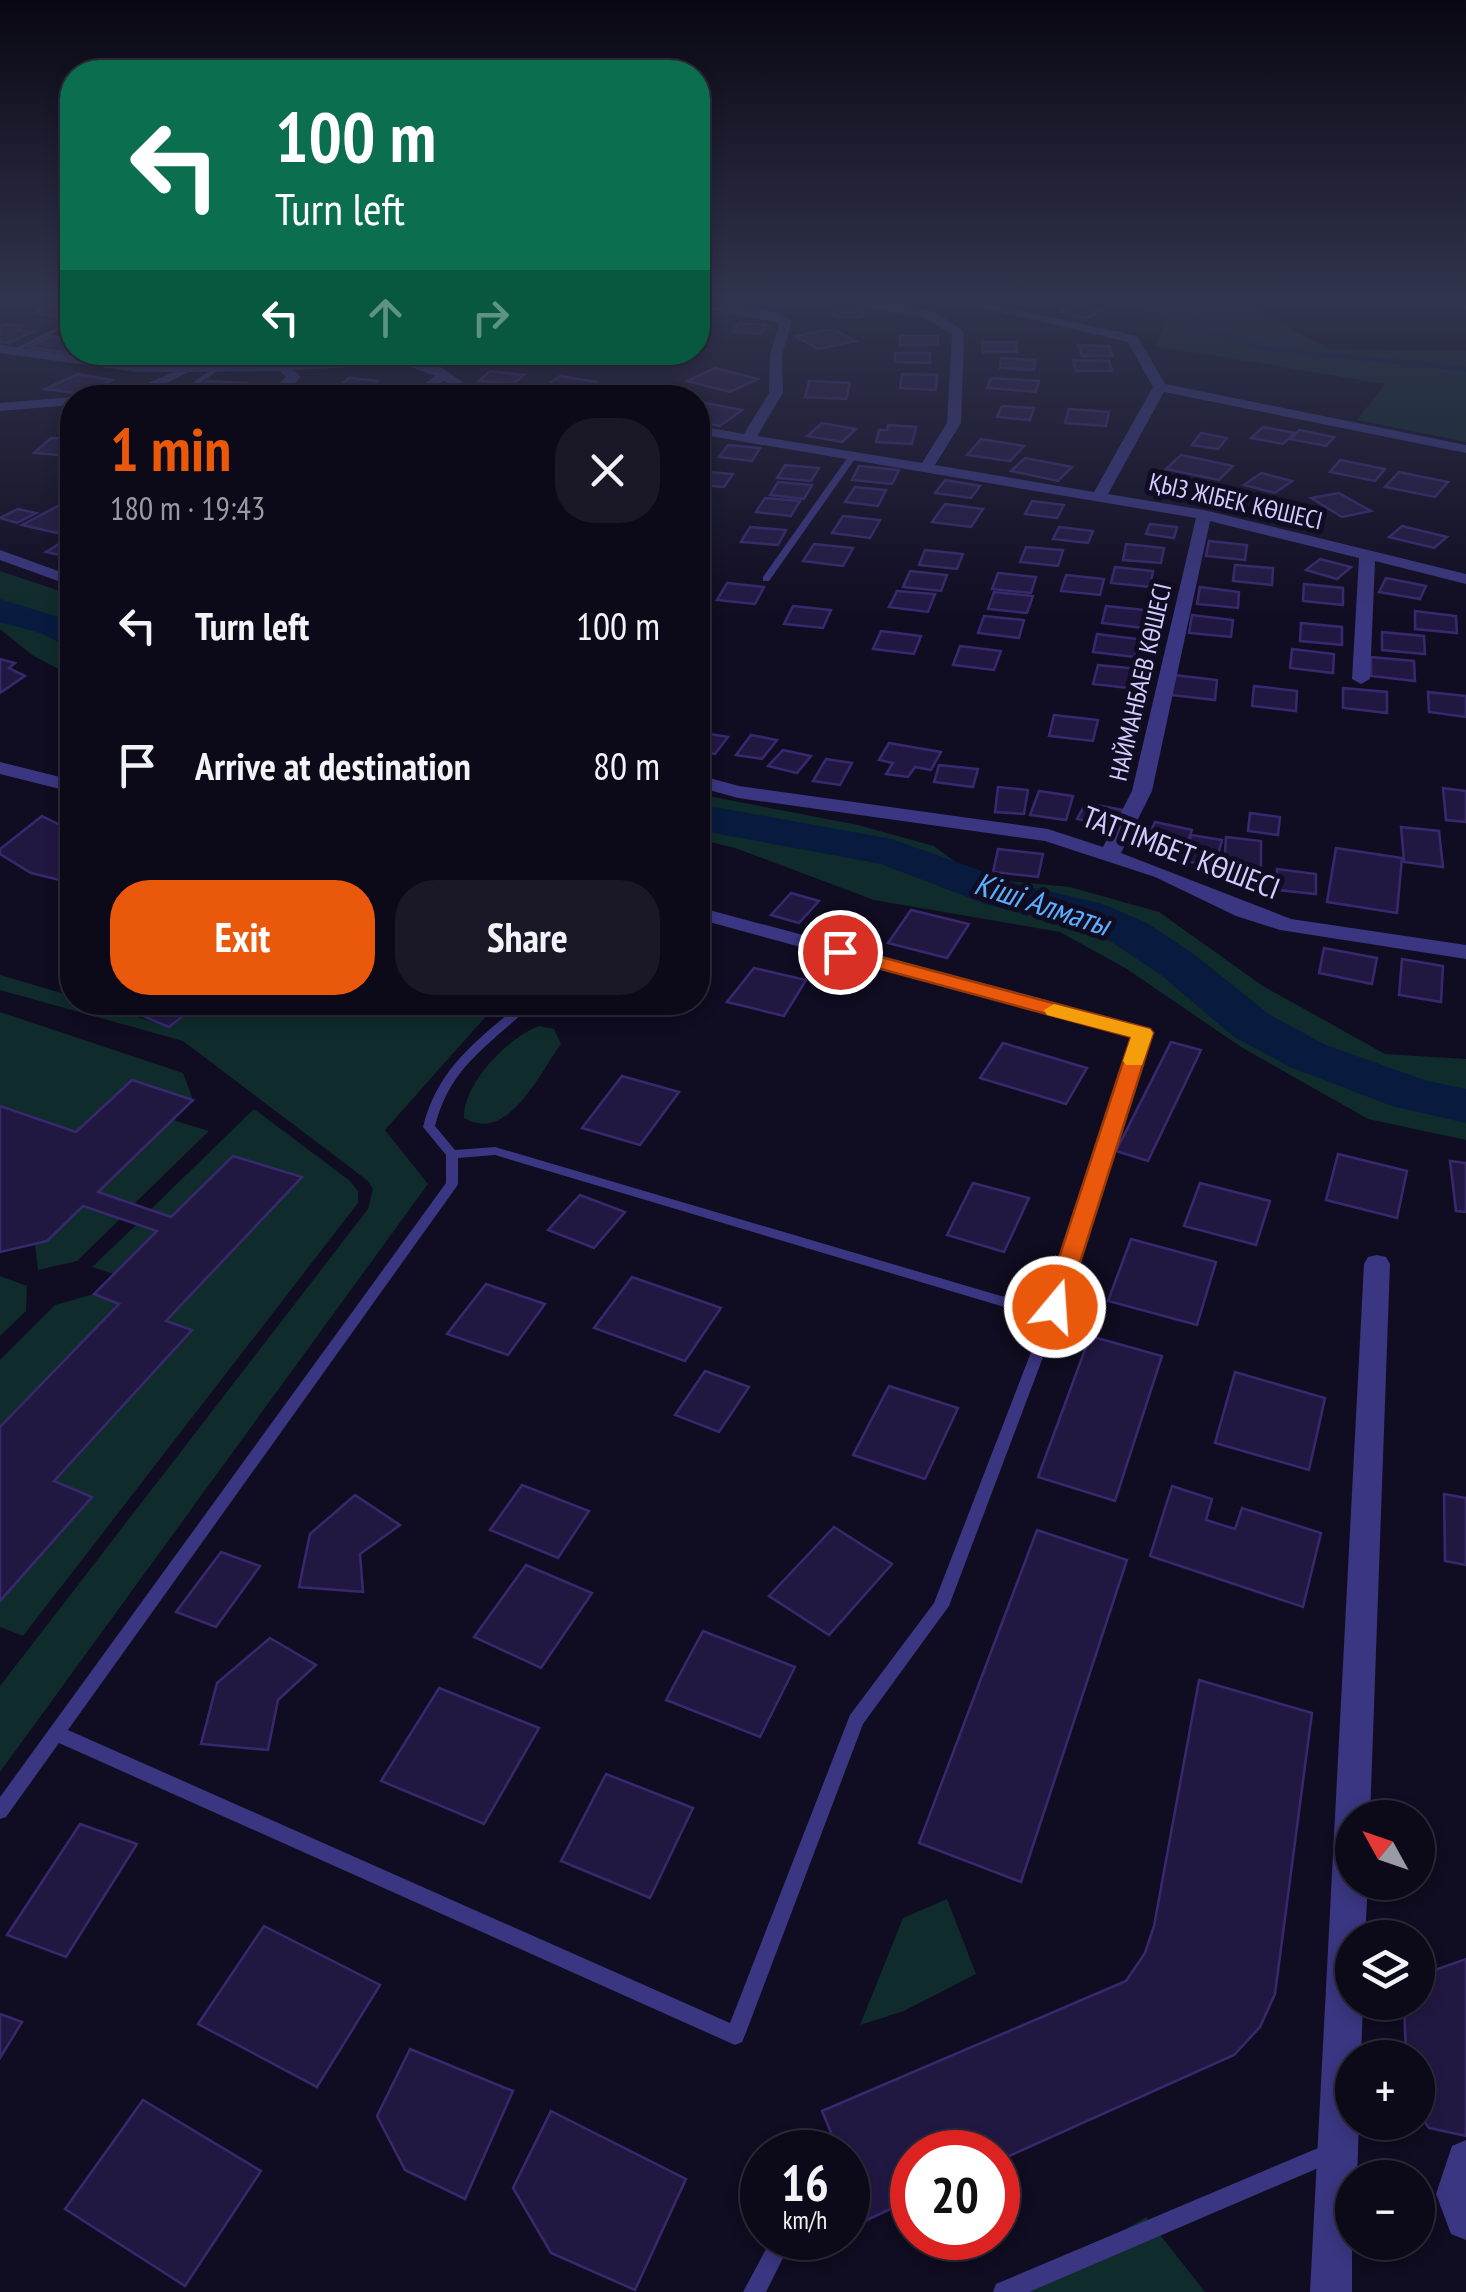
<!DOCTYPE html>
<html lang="en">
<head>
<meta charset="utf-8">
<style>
	:root { --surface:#0c0919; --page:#1a1726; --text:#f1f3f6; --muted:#9a9aa2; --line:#2c2a38; --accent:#ea580c }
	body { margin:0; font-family:"PT Sans Narrow",sans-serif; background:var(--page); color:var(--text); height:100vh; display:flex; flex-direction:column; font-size:38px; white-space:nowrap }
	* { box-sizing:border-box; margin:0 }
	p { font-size:32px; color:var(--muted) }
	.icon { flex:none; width:55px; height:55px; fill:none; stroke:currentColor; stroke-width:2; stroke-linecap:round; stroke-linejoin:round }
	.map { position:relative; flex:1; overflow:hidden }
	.details { position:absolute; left:60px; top:385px; width:650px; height:630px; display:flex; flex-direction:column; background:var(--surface); border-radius:40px; box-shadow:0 5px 15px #0003,0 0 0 2px var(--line) }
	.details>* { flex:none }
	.hud { position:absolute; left:60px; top:60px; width:650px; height:305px; border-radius:40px; box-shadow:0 5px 15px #0003,0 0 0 2px var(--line); background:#0b6e4f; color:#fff; overflow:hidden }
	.needle { width:65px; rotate:310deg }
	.buttons { position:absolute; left:1335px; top:1800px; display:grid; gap:20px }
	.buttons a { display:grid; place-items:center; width:100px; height:100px; border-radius:50%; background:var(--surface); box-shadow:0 5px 15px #0003,0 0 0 2px var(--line); font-size:50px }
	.speed { position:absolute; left:740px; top:2130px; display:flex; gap:20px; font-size:50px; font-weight:700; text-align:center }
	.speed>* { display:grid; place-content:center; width:130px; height:130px; border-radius:50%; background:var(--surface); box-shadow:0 5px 15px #0003,0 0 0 2px var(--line); line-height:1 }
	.speed small { font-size:25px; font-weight:400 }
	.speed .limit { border:15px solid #d22; background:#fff; color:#111 }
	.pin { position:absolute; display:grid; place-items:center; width:85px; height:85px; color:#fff; margin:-42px; border:5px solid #fff; border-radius:50%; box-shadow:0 2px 10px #0007 }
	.me { position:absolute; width:110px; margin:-55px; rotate:18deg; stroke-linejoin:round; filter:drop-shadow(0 0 8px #0008) }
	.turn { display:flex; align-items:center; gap:35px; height:210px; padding:0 50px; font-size:45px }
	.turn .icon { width:130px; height:130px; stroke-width:2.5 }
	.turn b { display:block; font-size:70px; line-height:85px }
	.lanes { display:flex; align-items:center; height:95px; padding:0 50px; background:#0003; justify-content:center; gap:50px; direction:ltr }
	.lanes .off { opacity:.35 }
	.round { display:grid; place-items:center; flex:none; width:105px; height:105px; border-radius:40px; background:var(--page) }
	.overview { display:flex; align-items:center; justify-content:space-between; height:170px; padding:0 50px }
	h1 { font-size:60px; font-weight:700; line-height:75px; color:var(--accent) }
	.action { display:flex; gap:20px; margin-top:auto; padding:20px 50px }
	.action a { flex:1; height:115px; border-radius:40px; background:var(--accent); color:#fff; font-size:40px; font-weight:700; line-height:115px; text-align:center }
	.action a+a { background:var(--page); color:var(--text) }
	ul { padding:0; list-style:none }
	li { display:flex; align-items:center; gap:30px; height:140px; padding:0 50px }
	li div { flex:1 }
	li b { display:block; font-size:38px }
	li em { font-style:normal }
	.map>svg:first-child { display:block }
	.green { fill:#0f2b2b }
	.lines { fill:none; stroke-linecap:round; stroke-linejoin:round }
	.stream { stroke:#081b3e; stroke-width:5 }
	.river { fill:#081b3e; fill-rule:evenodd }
	.building { fill:#211842; stroke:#38296f; stroke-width:2.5 }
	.service { fill:#3a3681; fill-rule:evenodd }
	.minor { fill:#3a3681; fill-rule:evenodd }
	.route { fill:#ea580c; stroke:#983908; stroke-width:2.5 }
	.slow { fill:#f59e0b }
	.labels { text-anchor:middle; stroke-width:10; stroke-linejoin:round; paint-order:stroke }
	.far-street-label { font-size:25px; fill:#d3ccff; stroke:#100c21 }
	.street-label { font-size:30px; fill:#d3ccff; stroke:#100c21 }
	.water-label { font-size:32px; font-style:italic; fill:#5aafff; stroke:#100c21 }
</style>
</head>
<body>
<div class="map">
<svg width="1466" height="2292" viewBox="0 0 1466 2292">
	<rect width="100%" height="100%" fill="#100c21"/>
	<g class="green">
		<path d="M1120,300h120l88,49 138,2v91l-109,-22 28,-36 -229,-38 10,-24z"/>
		<path d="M0,571l72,24v81l-40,-21 -32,-26z"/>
		<path d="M698,794l160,31 76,21 43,32 93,9 89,25 104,74 122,68 81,5v81l-98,-21 -127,-72 -114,-78 -67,-37 -186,-32 -139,-52 -37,-9z"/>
		<path d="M0,975l72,21v6l22,1 75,24 31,-25h253l35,12 -103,116 43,54 -428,588v-86l368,-477 5,-20 -5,-8 -185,-140 -183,-51z"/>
		<path d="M0,1012l183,61 10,27 -61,-19 -56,51 -76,-26z"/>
		<path d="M539,1026l15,3 7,15c-22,30 -53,100 -97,74 -1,-35 45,-81 75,-92z"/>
		<path d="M254,1109l96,72 8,10v12l-335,433 -23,-9v-26l91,-103 -37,-17 137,-150 -25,-10 135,-143 -68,-22 -62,61 -21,-7z"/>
		<path d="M173,1120l36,11 -75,73 -36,-12z"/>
		<path d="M83,1206l37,13 -43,42 -39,9 -3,-26z"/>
		<path d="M136,1225l21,6 -43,43 -22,-7z"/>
		<path d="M0,1276l27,10 -1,25 -26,25z"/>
		<path d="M94,1294l25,10 -119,123v-67l55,-55z"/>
		<path d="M947,1899l29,75 -72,37 -44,14 43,-107z"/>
		<path d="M1146,2217l59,75h-183z"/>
	</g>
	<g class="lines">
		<path class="stream" d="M1176,300l30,31 57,17 203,21"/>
		<g class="river">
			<path d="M0,599l72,22v27l-32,-15 -40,-11z"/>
			<path d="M698,804l194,35 126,45 85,20 44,19 48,32 75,60 56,30 98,35 42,9v34l-74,-17 -102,-39 -56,-30 -73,-62 -48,-32 -42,-18 -83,-20 -107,-41 -183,-34z"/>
		</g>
	</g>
	<g class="building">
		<path d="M57,303l15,2v8l-10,4 -28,-4z"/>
		<path d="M1075,304l27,6 -15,8 -27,-6z"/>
		<path d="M835,307l29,1 -3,9 -28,-1z"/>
		<path d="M739,323l27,2 -5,9 -28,-2z"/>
		<path d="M6,324l17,2 -6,4 15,2 -23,11 -9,-1v-15z"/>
		<path d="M832,329l24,12 -38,8 -23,-13z"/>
		<path d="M51,336l21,4v10l-5,3 -38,-6z"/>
		<rect x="900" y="336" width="38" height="9"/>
		<path d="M982,342h34l1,10h-34z"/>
		<path d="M1078,345l31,1 4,10h-31z"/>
		<path d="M895,353h35v10l-35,-1z"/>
		<path d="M1001,358l34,2 -1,10 -34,-2z"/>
		<path d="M1073,360l36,1 3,10h-36z"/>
		<path d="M715,368l43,11 -28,13 -43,-11z"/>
		<path d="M490,371l34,4 -11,9 -34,-3z"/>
		<path d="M78,374l34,6 -29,14 -38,-5z"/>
		<path d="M902,374l35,1 -1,15 -36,-2z"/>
		<path d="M560,376l36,6 -19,13 -36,-6z"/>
		<path d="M349,378l29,3 -13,10 -29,-2z"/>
		<path d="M991,378l48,3 -3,11 -49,-4z"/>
		<path d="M207,381l38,2 -10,10 -38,-1z"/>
		<path d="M809,381l41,2 -4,16 -41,-2z"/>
		<path d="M705,403l37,7 -22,16 -22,-4v-13z"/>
		<path d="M1002,406l32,2 -4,12 -33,-3z"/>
		<path d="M1069,409l40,3 -3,14 -41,-3z"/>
		<path d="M822,423l34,6 -14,13 -35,-6z"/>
		<path d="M888,425l28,2 -4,17 -36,-2 3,-12h8z"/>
		<path d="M1263,427l32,6 -12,11 -32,-6z"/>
		<path d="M1299,430l35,7 -8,9 -36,-7z"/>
		<path d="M1201,433l26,5 -9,11 -26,-4z"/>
		<path d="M51,438l21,1v17l-38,-3z"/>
		<path d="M981,439l43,7 -14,15 -43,-6z"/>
		<path d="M728,445l32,3 -8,13 -33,-4z"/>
		<path d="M1181,455l52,11 -14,14 -53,-11z"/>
		<path d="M1025,458l47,9 -14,14 -47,-10z"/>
		<path d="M1340,460l45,9 -10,12 -45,-9z"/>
		<path d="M785,465l34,3 -8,13 -34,-3z"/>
		<path d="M859,466l40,4 -7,14 -40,-4z"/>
		<path d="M699,471l34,3 -9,13 -26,-2z"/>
		<path d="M1399,472l49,10 -13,15 -50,-10z"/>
		<path d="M1261,473l31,8 -17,12 -31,-8z"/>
		<path d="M945,480l35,6 -9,12 -36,-5z"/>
		<path d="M778,482l34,3 -8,14 -34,-4z"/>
		<path d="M855,487l31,3 -8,16 -33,-4z"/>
		<path d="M1339,493l32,18 -29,6 -31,-19z"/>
		<path d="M765,498l35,3 -9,15 -35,-4z"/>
		<path d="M1032,501l32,4 -7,13 -32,-4z"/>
		<path d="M945,504l38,5 -12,18 -39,-5z"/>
		<path d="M58,506l14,3v15l-15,9 -35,-8z"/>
		<path d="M18,509l18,4 -19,10 -17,-5z"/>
		<path d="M843,516l37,4 -10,18 -38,-5z"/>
		<path d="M1150,524l27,3 -3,11 -28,-4z"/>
		<path d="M1402,526l45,11 -13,11 -45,-11z"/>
		<path d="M750,527l36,3 -8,15 -37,-3z"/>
		<path d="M1059,527l34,4 -5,12 -35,-4z"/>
		<path d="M72,536v18l-3,3 -23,-5z"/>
		<path d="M1209,541l38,4 -2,15 -39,-4z"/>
		<path d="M814,544l39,4 -10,18 -40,-5z"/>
		<path d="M1126,544l38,4 -3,15 -38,-3z"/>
		<path d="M1026,547l37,3 -5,16 -38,-4z"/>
		<path d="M925,550l38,4 -6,15 -38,-4z"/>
		<path d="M1320,559l31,8 -14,12 -31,-9z"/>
		<path d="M1235,565l38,3 -1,17 -39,-4z"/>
		<path d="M1115,567l38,4 -3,16 -39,-4z"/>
		<path d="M910,571l37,4 -6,16 -38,-4z"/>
		<path d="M998,573l38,4 -5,16 -39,-4z"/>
		<path d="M1066,575l38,4 -4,16 -39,-4z"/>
		<path d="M1386,578l40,8 -6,13 -41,-7z"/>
		<path d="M727,583l37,4 -9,17 -38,-4z"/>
		<path d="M1304,584l39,4v17l-40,-4z"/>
		<path d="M1200,587l39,5 -1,16 -41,-4z"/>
		<path d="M897,591l38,3 -7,18 -39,-5z"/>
		<path d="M994,592l39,4 -6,17 -39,-4z"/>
		<path d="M793,606l38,4 -8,18 -39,-4z"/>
		<path d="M1106,606l40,4 -3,18 -41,-5z"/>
		<path d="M1415,611l41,5 1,17 -42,-4z"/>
		<path d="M1192,615l41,5 -2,17 -42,-4z"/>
		<path d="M984,616l40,4 -5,18 -41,-5z"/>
		<path d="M1301,623l41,4v18l-42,-4z"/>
		<path d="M881,631l40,5 -7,18 -41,-5z"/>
		<path d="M1382,632l42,4 1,18 -43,-4z"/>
		<path d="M1097,634l41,5 -3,18 -42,-5z"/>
		<path d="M960,646l41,5 -7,19 -41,-5z"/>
		<path d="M1292,649l42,5 -1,19 -43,-5z"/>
		<path d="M1371,657l43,4 1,20 -44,-5z"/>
		<path d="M0,659l15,4 -6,5 16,8 -25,17z"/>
		<path d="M1098,665l42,4 -4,20 -43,-5z"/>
		<path d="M1174,675l43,5 -2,20 -44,-5z"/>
		<path d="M1254,686l43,5 -1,20 -44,-5z"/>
		<path d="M1343,688l44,4v21l-44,-5z"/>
		<path d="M1428,692l38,4v21l-37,-5z"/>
		<path d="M1054,715l44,5 -5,21 -44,-5z"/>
		<path d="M704,733l24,4 -13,17 -17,-3v-10z"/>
		<path d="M751,735l26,5 -15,19 -26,-4z"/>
		<path d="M889,743l52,9 -10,18 -16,-3 -7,10 -22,-3 7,-11 -14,-3z"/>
		<path d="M783,750l28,6 -14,17 -29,-7z"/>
		<path d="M826,759l26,4 -12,22 -27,-4z"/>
		<path d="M939,765l39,4 -5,18 -39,-5z"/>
		<path d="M998,787l30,3 -4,24 -29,-2z"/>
		<path d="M1443,788l23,3v31l-20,-2z"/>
		<path d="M1039,791l34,5 -7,24 -36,-5z"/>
		<path d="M1086,803l42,8 -8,17 -43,-9z"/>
		<path d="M1250,813l30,4 -2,18 -30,-4z"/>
		<path d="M42,816l30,15v52l-41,-10 -31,-19v-5z"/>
		<path d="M1155,822l37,8 -8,22 -39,-8z"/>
		<path d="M1401,827l38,4 4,36 -39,-5z"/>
		<path d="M1191,835l31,5 -7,26 -31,-5z"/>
		<path d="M1226,837l35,4v30l-37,-4z"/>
		<path d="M1336,848l66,10 -5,55 -70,-11z"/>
		<path d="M998,849l45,5 -5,23 -45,-5z"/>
		<path d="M1277,869l39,5v20l-39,-4z"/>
		<path d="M791,893l28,8 -20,22 -28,-8z"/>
		<path d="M911,910l58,14 -22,34 -59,-15z"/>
		<path d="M1324,948l53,10 -5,26 -53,-11z"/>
		<path d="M1402,959l41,7 -2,36 -42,-7z"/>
		<path d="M754,968l52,12 -22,36 -57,-14z"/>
		<path d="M164,1002h36l-31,25 -24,-10z"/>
		<path d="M1171,1042l30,8 -53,111 -32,-10z"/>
		<path d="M1003,1043l84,25 -21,36 -86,-26z"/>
		<path d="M622,1076l57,16 -39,53 -58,-17z"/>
		<path d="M132,1080l61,20 -95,92 73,25 62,-61 69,21 -136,144 26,9 -138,151 38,16 -92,104v-174l119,-123 -25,-10 63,-63 -74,-25 -36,35 -47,11v-146l76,26z"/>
		<path d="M1338,1154l69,17 -10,47 -71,-18z"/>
		<path d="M1450,1161l16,2v49l-10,-1z"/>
		<path d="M973,1183l56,15 -25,54 -57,-17z"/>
		<path d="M1200,1183l70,18 -14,44 -72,-19z"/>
		<path d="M580,1195l45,17 -31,36 -46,-18z"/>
		<path d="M1131,1239l85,23 -19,63 -89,-24z"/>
		<path d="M632,1277l89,31 -36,53 -91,-33z"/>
		<path d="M486,1284l59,20 -37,51 -61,-21z"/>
		<path d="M1090,1336l72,20 -47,145 -77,-24z"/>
		<path d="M705,1371l44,16 -30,45 -44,-17z"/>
		<path d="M1235,1372l90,26 -16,72 -94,-27z"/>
		<path d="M889,1386l69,22 -33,71 -72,-24z"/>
		<path d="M522,1485l67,26 -31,47 -68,-28z"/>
		<path d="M1172,1486l40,13 -6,21 29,9 7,-21 79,25 -18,74 -153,-51z"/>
		<path d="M1444,1494l22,4v67l-21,-4z"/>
		<path d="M355,1495l45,30 -40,29 3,38 -64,-5 11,-53z"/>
		<path d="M834,1527l58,37 -63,71 -60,-39z"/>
		<path d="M1037,1530l90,30 -106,322 -102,-39z"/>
		<path d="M221,1552l39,14 -44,61 -40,-15z"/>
		<path d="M526,1565l66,28 -51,75 -67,-31z"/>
		<path d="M703,1631l92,36 -35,70 -94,-37z"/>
		<path d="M270,1638l46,27 -38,35 -10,50 -67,-6 16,-61z"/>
		<path d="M1199,1680l113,33 -37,281 -15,33 -26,28 -236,106v-9h-86v47l-45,21 -19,-47v-21h-9l-17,-41 304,-130 19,-28 9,-27z"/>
		<path d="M439,1688l100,40 -55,96 -103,-43z"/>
		<path d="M606,1774l87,34 -43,90 -89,-37z"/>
		<path d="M80,1824l57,20 -71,113 -59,-22z"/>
		<path d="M264,1926l116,59 -63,102 -119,-63z"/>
		<path d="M1466,1959v177l-37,-8 -11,-15v-55h-12l-2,-56h14v-26z"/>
		<path d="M0,2014l22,8 -22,36z"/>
		<path d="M410,2049l103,42 -48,108 -60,-29 -28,-54z"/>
		<path d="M143,2100l118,71 -76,115 -120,-77z"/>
		<path d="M551,2111l135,68 -51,111 -84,-37 -38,-65z"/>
	</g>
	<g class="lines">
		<g class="service">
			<path d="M72,320v4l-57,28 -5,-1z"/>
			<path d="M236,352h8l-65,46h-8z"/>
			<path d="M708,432l5,1 -12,17h-3v-6z"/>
			<path d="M850,454l7,2 -88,125h-6v-4z"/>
			<path d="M522,1002h12c-42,43 -83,61 -99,124l20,24 40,-3 506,149 49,5 87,-268 6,-4 6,4 -87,274 -113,299 -86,118 -118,311 -3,7 -7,3 -676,-302 -53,74 -6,2v-22l446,-614v-28l-23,-28c15,-60 54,-86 99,-125zM495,1155l506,151 46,5 -113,292 -84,112 -120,308 -662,-293 389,-544 1,-3v-25z"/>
			<path d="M1330,2143l7,3 3,7 -3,7 -308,132h-36l3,-8z"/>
			<path d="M772,2238h21l-27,54h-23z"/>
		</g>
		<g class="minor">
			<path d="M864,300c31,0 77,8 100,33l-3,90 -26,42 159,27 59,-105 -25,-45 -180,-42h24l165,36 28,48 301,61v8l-302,-61 -56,102 96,16 262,64v10l-91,-23 -5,118 -9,5 -9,-5 7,-121 -149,-37 -58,270 -31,62 170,66 175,26v14l-186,-29 -44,-14 -81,-39 -110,-36 -307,-43 -40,-11v-12l41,11 309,43 55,18 29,-56 64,-273 -498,-84v-8l46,8 25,-41 1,-38 9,-32 -70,-14c21,-10 63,0 83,12l-10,34 1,38 -26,43 165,27 25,-40 5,-89 -27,-16 -58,-10z"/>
			<path d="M1409,300l57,1v8l-51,-5z"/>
			<path d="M0,345l137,19h130l136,-8 33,8 31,21 58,13 -62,-6 -19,-11 -23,17h-16l30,-22 -32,-12 -109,6 7,7 -22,21h-15l22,-21 -6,-6 -91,1 -37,18 -37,8h-29l62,-15 26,-11h-37l-137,-19z"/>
			<path d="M72,397v8l-72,6v-8z"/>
			<path d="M0,550l72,26v10l-72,-26z"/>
			<path d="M0,762l72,18v12l-72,-18z"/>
			<path d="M698,907l453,121 4,5 -12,7 -445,-121z"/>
			<path d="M1377,1255l9,2 4,7 -20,554h-18v64h16l-3,56h-13v64h11l-2,56h-9v64h7l-2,56h-5v114h-42l54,-1028 4,-7z"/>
			<path d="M1466,2140v100l-15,-6 -15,-40 16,-48z"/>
		</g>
	</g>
	<linearGradient id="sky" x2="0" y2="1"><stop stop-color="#090712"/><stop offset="0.48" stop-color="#31344e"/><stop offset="1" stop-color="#31344e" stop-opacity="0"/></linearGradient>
	<rect width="1466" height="621" fill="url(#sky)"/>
	<path class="route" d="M840,946l310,83 3,4 -89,280h-18l-3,-6 88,-270 -298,-81v-8z"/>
	<path class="slow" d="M1054,1004l96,25 3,4 -11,32h-16l-3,-4 8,-24 -84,-22 -3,-5z"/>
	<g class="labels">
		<g class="far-street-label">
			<text transform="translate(1236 501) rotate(13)" y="9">ҚЫЗ ЖІБЕК КӨШЕСІ</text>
			<text transform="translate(1140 682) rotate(-77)" y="9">НАЙМАНБАЕВ КӨШЕСІ</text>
		</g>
		<g class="street-label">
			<text transform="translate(1181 853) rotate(21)" y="10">ТАТТІМБЕТ КӨШЕСІ</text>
		</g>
		<g class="water-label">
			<text transform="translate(1042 904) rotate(18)" y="11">Кіші Алматы</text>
		</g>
	</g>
</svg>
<div class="buttons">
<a><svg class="needle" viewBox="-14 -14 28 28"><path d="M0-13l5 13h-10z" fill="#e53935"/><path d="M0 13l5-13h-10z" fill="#9a9aa2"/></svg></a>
<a><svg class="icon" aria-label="layers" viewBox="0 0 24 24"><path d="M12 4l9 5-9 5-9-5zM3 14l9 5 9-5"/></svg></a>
<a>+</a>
<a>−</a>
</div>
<div class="speed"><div>16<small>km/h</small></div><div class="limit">20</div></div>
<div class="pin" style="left:840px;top:952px;background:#d93025"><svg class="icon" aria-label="arrive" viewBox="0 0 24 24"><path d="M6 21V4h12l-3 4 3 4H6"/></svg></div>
<svg class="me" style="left:1055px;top:1307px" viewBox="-20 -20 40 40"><circle r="17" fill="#ea580c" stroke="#fff" stroke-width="3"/><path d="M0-11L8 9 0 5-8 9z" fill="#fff"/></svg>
<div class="hud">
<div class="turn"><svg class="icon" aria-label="left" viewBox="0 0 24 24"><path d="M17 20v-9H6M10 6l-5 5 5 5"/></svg><div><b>100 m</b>Turn left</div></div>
<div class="lanes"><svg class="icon" aria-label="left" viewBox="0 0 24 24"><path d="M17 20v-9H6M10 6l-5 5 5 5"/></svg><svg class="icon off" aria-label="ahead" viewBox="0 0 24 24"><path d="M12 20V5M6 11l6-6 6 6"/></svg><svg class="icon off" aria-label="right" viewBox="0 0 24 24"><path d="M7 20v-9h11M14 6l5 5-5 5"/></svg></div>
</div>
<section class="details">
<div class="overview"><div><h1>1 min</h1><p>180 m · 19:43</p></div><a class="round"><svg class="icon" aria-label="close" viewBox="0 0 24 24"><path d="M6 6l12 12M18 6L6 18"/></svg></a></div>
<ul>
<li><svg class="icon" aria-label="left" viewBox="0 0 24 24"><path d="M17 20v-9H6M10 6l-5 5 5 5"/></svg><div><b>Turn left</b></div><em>100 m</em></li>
<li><svg class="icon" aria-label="arrive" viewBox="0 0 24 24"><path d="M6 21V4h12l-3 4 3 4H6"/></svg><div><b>Arrive at destination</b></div><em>80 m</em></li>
</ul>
<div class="action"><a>Exit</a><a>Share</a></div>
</section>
</div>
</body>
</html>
